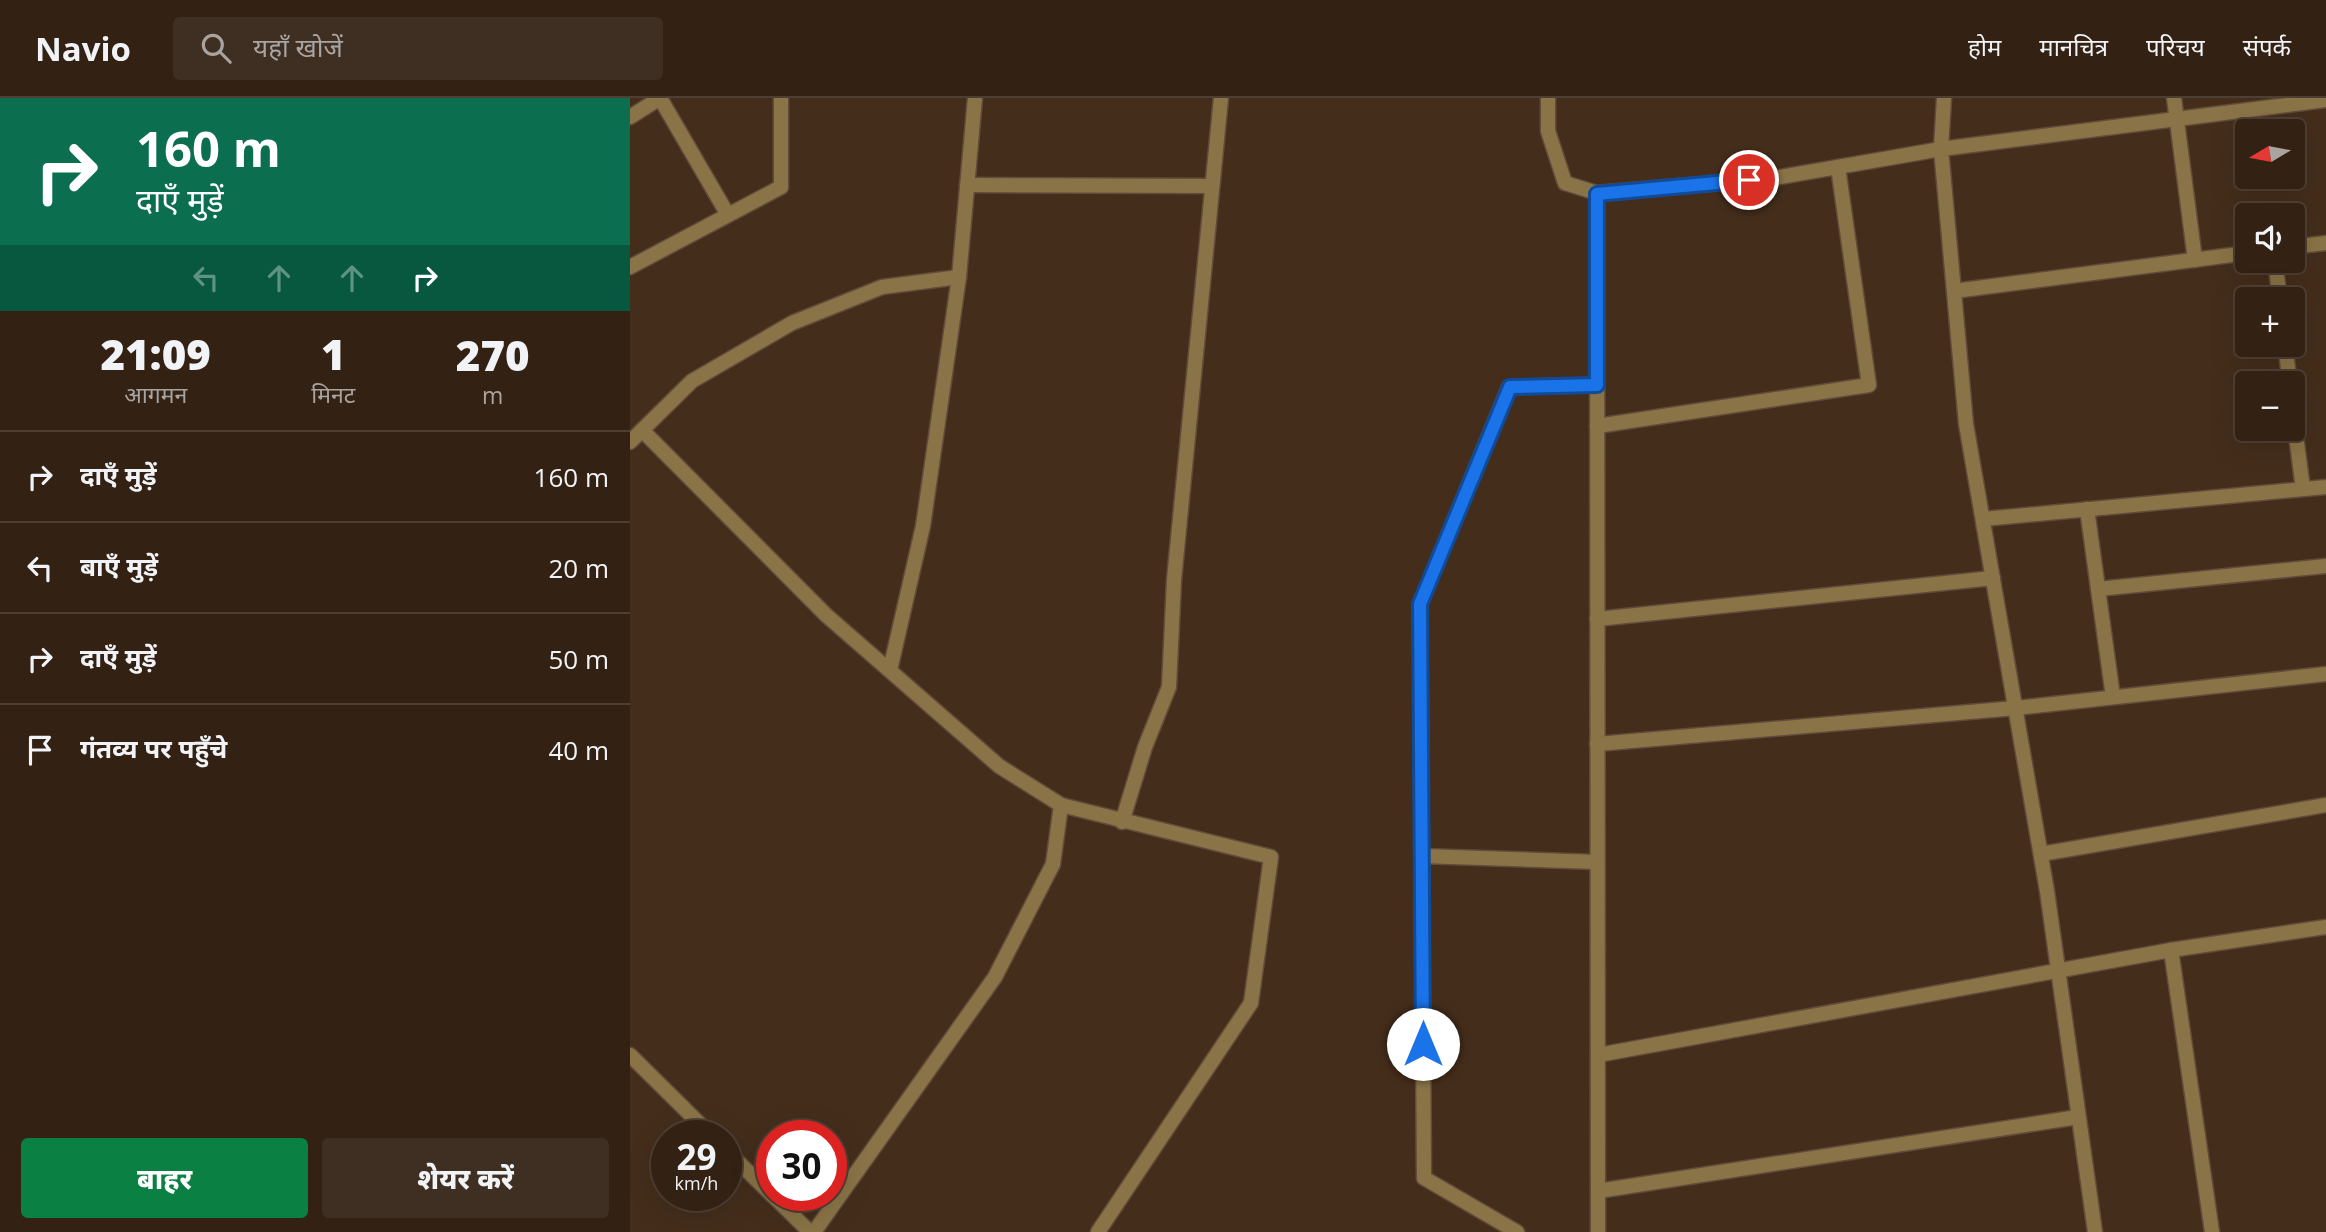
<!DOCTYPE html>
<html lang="hi">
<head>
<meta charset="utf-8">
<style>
	:root { --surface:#332214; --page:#3e2f22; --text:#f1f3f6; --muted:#a9a4a0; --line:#4e3f34; --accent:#0b8043 }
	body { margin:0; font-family:"Open Sans","Noto Sans Devanagari",sans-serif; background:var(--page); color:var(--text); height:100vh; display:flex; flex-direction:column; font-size:26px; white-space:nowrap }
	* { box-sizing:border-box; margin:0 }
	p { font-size:23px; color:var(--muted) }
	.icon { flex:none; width:38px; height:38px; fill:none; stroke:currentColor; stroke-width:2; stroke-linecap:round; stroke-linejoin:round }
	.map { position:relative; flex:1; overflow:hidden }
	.sheet { display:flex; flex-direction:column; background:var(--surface); width:630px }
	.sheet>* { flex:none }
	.top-card { background:#0b6e4f; color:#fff; overflow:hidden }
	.needle { width:46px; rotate:260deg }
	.tools { position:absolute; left:1605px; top:21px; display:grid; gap:14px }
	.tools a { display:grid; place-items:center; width:70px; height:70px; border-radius:7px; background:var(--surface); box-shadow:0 7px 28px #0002,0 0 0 2px var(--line); font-size:35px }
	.speed { position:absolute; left:21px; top:1022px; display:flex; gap:14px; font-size:35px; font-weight:700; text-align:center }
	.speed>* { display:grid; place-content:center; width:91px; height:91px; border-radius:50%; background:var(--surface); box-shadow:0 7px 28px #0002,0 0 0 2px var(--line); line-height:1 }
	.speed small { font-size:18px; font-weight:400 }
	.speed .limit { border:10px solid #d22; background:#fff; color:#111 }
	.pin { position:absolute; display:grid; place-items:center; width:60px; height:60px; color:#fff; margin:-30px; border:4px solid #fff; border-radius:50%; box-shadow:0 2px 7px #0007 }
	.me { position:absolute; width:77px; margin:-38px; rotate:0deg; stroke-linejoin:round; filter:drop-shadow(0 0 5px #0008) }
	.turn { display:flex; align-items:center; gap:24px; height:147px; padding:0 21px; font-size:32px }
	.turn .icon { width:91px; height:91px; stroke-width:2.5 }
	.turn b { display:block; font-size:49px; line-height:60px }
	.lanes { display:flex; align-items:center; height:66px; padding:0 21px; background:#0003; justify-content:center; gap:35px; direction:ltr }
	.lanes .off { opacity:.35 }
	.eta { display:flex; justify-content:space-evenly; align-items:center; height:119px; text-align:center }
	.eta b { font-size:42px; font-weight:800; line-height:49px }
	.cta { display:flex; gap:14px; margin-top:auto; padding:14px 21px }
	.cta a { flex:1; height:80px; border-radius:7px; background:var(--accent); color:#fff; font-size:28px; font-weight:800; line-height:80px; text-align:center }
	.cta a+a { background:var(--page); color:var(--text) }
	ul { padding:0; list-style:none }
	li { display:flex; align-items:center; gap:21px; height:91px; padding:0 21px; border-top:2px solid var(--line) }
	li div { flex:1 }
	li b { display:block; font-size:26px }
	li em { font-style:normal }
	header { display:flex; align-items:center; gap:42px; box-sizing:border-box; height:98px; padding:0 35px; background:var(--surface); border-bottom:2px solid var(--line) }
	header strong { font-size:33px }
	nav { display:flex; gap:38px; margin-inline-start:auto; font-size:24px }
	.search { width:490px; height:63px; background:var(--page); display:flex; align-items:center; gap:18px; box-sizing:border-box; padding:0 24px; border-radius:7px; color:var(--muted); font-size:26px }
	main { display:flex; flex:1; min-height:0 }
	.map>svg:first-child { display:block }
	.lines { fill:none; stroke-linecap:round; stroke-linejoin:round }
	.minor-casing { stroke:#614b3a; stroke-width:17 }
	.minor { stroke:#8a7447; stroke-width:14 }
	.route-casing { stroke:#114b97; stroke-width:18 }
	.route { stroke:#1a73e8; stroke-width:12 }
</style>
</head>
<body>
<header>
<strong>Navio</strong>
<div class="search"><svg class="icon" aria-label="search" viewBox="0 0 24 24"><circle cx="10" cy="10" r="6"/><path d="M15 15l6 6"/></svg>यहाँ खोजें</div>
<nav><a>होम</a><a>मानचित्र</a><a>परिचय</a><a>संपर्क</a></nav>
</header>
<main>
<section class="sheet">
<div class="top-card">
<div class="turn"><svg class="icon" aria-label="right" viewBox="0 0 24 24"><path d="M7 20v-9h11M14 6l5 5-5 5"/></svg><div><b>160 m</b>दाएँ मुड़ें</div></div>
<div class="lanes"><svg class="icon off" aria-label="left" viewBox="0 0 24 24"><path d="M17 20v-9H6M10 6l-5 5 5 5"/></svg><svg class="icon off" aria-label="ahead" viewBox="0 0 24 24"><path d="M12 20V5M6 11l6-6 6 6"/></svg><svg class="icon off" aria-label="ahead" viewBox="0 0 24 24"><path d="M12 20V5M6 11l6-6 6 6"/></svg><svg class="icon" aria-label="right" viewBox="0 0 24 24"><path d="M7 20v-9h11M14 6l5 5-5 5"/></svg></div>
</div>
<div class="eta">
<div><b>21:09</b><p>आगमन</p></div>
<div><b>1</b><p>मिनट</p></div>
<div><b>270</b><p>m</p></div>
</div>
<ul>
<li><svg class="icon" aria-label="right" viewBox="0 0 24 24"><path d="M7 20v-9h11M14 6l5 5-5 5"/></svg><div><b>दाएँ मुड़ें</b></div><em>160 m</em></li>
<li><svg class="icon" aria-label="left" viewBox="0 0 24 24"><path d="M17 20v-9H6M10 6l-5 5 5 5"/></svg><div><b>बाएँ मुड़ें</b></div><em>20 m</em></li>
<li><svg class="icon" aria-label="right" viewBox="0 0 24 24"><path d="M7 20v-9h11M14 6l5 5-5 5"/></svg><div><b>दाएँ मुड़ें</b></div><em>50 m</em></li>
<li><svg class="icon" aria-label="arrive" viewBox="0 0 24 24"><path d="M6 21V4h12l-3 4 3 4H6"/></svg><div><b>गंतव्य पर पहुँचे</b></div><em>40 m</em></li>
</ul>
<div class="cta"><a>बाहर</a><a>शेयर करें</a></div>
</section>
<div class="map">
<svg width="1696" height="1134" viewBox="0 0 1696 1134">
	<rect width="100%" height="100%" fill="#442d1b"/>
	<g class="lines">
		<g class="minor-casing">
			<g id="minor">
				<path d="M918,0v33l17,52 32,10"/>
				<path d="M1314,0l-3,51 25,275 81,467 48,341"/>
				<path d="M1544,0l21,162"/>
				<path d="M0,19l30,-19 68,117"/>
				<path d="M337,87l245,1"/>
				<path d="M1662,149l34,-4"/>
				<path d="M1645,163l5,38"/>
				<path d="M0,169l151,-80v-89"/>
				<path d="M1324,193l293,-38"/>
				<path d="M1655,247l5,38"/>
				<path d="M1662,307l11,84"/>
				<path d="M967,328l272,-41 -31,-218"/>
				<path d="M12,332l184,185 173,151 62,39 210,52 -20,146 -153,229"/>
				<path d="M0,344l62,-61 100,-58 90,-36 77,-10"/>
				<path d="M1457,411l26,188"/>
				<path d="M1353,421l343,-32"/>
				<path d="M1468,491l228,-23"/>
				<path d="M967,521l396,-41"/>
				<path d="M260,572l33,-144 36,-249 16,-179"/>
				<path d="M967,646l419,-36 310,-34"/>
				<path d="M492,724l23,-75 24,-60 5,-107 47,-482"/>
				<path d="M1411,756l285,-49"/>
				<path d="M792,758l175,6"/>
				<path d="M1541,852l41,282"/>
				<path d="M0,957l82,81"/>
				<path d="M968,957l573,-105 155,-23"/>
				<path d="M96,1052l46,45"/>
				<path d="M968,1093l480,-74"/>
				<path d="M142,1097l38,37"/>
				<path d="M184,1134l181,-255 58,-113 8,-59"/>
				<path d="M887,1134l-93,-54 -4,-574 89,-217 88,-2"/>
				<path d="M968,1134l-1,-1039 178,-15 166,-29 385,-49"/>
			</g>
		</g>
		<use href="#minor" class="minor"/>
	</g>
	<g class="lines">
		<g class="route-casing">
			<path id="route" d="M793,946l-3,-440 90,-217 87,-2v-191l152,-14"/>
		</g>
		<use href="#route" class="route"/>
	</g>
</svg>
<div class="tools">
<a><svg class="needle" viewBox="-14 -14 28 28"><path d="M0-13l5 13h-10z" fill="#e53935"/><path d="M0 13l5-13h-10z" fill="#a9a4a0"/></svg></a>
<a><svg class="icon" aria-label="sound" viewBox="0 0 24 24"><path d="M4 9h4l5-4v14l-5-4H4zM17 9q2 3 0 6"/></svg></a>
<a>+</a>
<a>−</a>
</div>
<div class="speed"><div>29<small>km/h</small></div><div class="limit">30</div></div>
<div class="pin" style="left:1119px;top:82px;background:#d93025"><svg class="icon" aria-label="arrive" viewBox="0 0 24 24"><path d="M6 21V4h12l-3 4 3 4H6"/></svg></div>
<svg class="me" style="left:793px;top:946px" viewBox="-20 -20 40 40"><circle r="19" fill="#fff"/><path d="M0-13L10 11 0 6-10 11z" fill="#1a73e8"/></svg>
</div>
</main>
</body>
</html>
